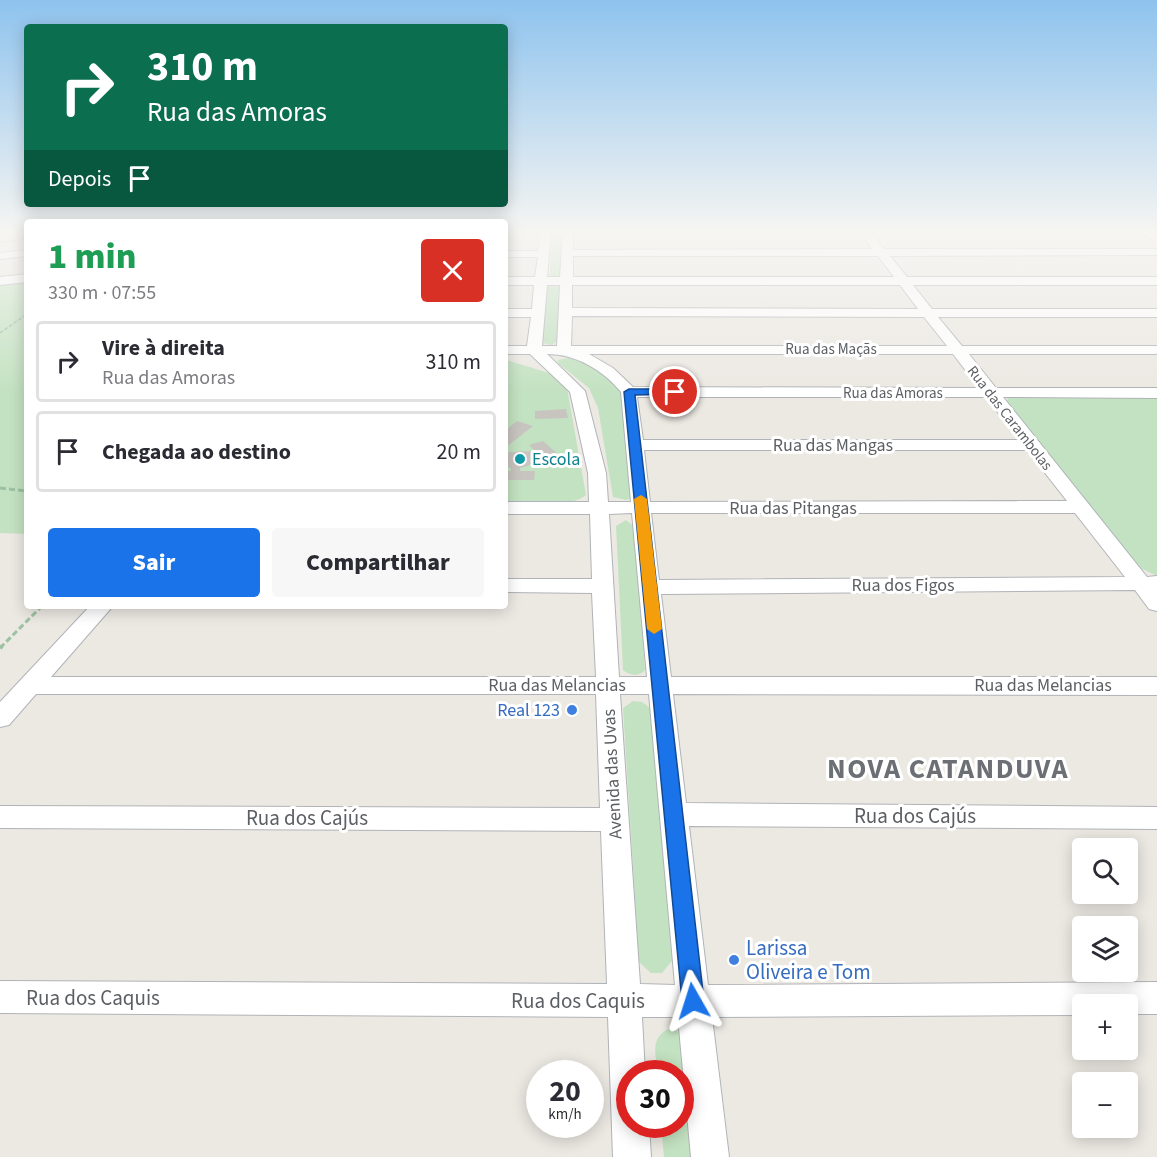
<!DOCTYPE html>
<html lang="pt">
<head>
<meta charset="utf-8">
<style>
	:root { --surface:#fff; --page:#f7f7f7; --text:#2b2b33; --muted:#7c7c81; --line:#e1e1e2; --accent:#1a73e8 }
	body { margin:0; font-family:"Source Sans 3",sans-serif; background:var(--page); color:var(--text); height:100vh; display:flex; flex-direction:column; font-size:22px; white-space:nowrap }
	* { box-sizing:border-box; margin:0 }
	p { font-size:20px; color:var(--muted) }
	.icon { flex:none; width:33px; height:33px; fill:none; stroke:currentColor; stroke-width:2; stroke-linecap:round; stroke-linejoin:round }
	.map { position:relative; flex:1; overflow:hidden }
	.drawer { position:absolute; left:24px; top:219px; width:484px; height:390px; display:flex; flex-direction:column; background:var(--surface); border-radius:6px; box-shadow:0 3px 15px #0003 }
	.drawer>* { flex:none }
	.banner { position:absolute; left:24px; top:24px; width:484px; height:183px; border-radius:6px; box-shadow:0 3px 15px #0003; background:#0b6e4f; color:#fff; overflow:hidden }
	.controls { position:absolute; left:1072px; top:838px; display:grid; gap:12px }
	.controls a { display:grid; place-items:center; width:66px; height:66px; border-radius:6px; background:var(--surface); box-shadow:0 3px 15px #0003; font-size:30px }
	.speed { position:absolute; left:526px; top:1060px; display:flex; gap:12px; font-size:30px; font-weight:700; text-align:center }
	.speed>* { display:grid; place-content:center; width:78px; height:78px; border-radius:50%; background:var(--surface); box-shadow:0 3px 15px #0003; line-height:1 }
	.speed small { font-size:15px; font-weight:400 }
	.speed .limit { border:9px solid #d22; background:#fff; color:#111 }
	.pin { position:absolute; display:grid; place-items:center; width:51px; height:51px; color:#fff; margin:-26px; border:3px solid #fff; border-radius:50%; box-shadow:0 2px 6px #0007 }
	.me { position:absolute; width:66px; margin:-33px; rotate:354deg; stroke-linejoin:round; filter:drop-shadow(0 0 4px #0008) }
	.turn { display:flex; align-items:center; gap:21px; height:126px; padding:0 24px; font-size:27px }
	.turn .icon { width:78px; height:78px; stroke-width:2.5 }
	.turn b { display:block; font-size:42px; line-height:51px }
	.then { display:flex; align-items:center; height:57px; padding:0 24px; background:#0003; gap:12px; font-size:22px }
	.round { display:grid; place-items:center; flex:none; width:63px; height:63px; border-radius:6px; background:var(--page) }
	.head { display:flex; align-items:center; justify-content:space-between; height:102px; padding:0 24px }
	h1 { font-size:36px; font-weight:800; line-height:45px; color:#1e9e55 }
	.cta { display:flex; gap:12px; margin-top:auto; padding:12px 24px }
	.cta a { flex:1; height:69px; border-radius:6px; background:var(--accent); color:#fff; font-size:24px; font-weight:800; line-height:69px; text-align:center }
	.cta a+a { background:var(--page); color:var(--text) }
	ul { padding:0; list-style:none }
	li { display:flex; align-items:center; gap:18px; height:81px; margin:0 12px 9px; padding:0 12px; border:3px solid var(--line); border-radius:6px }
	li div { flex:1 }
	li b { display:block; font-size:22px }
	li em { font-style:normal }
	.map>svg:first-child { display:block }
	.green { fill:#c3e2c1 }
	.building { fill:#c8c4c0 }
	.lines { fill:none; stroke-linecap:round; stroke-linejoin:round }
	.minor-casing { stroke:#b0b3b7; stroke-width:2 }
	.path-far2 { stroke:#9bc2a3; stroke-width:1.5; stroke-dasharray:4 1.5; stroke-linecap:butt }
	.path-far1 { stroke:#9bc2a3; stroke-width:3; stroke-dasharray:6 3; stroke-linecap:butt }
	.path { stroke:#9bc2a3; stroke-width:4; stroke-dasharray:8 4; stroke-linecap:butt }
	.minor { fill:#fff; fill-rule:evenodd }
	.route { fill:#1a73e8; stroke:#114b97; stroke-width:1.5 }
	.slow { fill:#f59e0b }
	.culture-dot { fill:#0f9aa8; stroke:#fff; stroke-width:2 }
	.shop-dot { fill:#3f7fe0; stroke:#fff; stroke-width:2 }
	.labels { text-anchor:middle; stroke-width:6; stroke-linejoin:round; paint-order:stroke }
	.far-street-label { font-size:15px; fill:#5b5e62; stroke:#fff }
	.street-label { font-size:18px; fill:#5b5e62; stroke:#fff }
	.culture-label { font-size:18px; fill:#0d838f; stroke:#fff; text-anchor:start }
	.shop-label { font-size:18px; fill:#366cbe; stroke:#fff; text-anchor:end }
	.near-street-label { font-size:21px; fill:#5b5e62; stroke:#fff }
	.near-shop-label { font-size:21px; fill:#366cbe; stroke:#fff; text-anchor:start }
	.near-district-label { font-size:28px; font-weight:bold; letter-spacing:1.5px; fill:#6c7074; stroke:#fff }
</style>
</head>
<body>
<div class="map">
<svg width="1157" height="1157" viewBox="0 0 1157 1157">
	<rect width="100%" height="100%" fill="#ece9e3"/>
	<g class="green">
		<path d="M556,233l8,1 -4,42 -10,2 1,-44z"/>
		<path d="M27,280v254l-27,-1v-250z"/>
		<path d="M551,285l9,2 -4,55 -4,3 -10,-2 4,-57z"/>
		<path d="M573,357c20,6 45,22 52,43 7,18 6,76 8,98l-7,2 -13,-3 -15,-89 -9,-20 -31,-25v-3z"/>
		<path d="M506,360l43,13 18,15 19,107c-16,14 -60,8 -80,7z"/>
		<path d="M1014,395h143v181l-23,-11 -127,-163 1,-5z"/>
		<path d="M626,520l9,7 10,143c-6,7 -15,6 -22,0l-7,-144z"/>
		<path d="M633,701l9,1 10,7 20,252 -10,12h-11l-12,-11 -16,-254z"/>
		<path d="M670,1028l10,5 21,124h-37l-3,-32h20v-51h-23c-2,-20 -9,-36 12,-46z"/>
	</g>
	<g class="building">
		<path d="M566,409l2,9 -33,1v-8z"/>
		<path d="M517,421l16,5 -27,21v-17z"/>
		<path d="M543,441l18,16 -14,4 -7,-6 -4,1 -1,5 -7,5 -8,2v3h15l-1,9h-28v-9h5v-3l-5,-1v-15l29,-1 -6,-6z"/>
	</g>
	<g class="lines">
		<g class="minor-casing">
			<g id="minor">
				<path d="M541,231h10l-4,46h13l3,-46h10v19l299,-1 -13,-18h11l14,18h273v6l-267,1 17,21h250v8h-244l19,24h225v8h-219l24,29h195v8h-188l27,34h161v10l-154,-1 144,180 10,-1v35l-8,-2 -14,-19 -474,4 10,83h486v18l-484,-1 13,109 471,4v22l-468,-3 19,159 449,-3v32h-29v-9h-45v10l-371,2 17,140h-38l-13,-140h-36l3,57h-15v51h19l2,32h-38l-5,-140 -608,-4v-32l607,3 -6,-153 -601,-3v-22l600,2 -4,-114h-560l-27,31 -9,2v-25l90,-96h23l-62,71h545l-4,-84 -86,-1v-13h86l-2,-65h-84v-12h83l-1,-29 -18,-81 -40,-38h-24v-8h21l4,-29h-25v-8h26l2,-24h-28v-8h29l3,-20h-32v-6h32zM573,256h305l16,21h-321zM547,285h13l-3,61h-15zM572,285h328l18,24 -346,-1zM572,316l352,1 23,29h-376zM547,354c29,0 56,16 74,38l10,110h-23l-2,-29 -21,-82zM589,354h364l26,34 -346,-1 -20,-19zM637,397h349l33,43h-376zM644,450h383l40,51 -417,1zM632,513l15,164h-28l-10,-163zM651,513h424l50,64 -466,3zM620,694h29l26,291 -35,-1z"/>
				<path d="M1139,231h13l5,4v8z"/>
				<path d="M27,250v6l-27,3v-6z"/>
				<path d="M27,274v8l-27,3v-8z"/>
			</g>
		</g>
		<g class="path-far2">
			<path d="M0,242l27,-3"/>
			<path d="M0,333l27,-19"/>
		</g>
		<g class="path-far1">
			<path d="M0,488l27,3"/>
			<path d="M0,648l42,-42"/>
		</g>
		<path class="path" d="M0,648l2,-2"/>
		<use href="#minor" class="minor"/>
	</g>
	<linearGradient id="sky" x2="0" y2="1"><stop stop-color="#8ec3ee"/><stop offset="0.59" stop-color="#f6f5f2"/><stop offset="1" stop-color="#f6f5f2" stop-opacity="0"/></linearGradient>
	<rect width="1157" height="393" fill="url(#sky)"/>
	<path class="route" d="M675,389l5,3 -2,2 -43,1 69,606 -3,8 -8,3 -7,-3 -4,-8 -58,-609 5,-3z"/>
	<path class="slow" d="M641,495l6,4 15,130 -8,5 -7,-5 -13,-130z"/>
	<circle class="culture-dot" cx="520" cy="459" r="6"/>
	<g class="shop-dot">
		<circle cx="572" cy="710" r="6"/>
		<circle cx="734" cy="960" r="6"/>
	</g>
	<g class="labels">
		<g class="far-street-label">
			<text x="831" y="354">Rua das Maçãs</text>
			<text x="893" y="398">Rua das Amoras</text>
			<text transform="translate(1010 418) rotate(52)" y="5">Rua das Carambolas</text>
		</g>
		<g class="street-label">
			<text x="833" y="451">Rua das Mangas</text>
			<text x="793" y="514">Rua das Pitangas</text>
			<text x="903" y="591">Rua dos Figos</text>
			<text x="557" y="691">Rua das Melancias</text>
			<text x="1043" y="691">Rua das Melancias</text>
			<text transform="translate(612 774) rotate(-93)" y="6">Avenida das Uvas</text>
		</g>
		<g class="culture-label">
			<text x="532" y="465">Escola</text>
		</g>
		<g class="shop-label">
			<text x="560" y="716">Real 123</text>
		</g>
		<g class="near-street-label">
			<text x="915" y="823">Rua dos Cajús</text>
			<text x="307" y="825">Rua dos Cajús</text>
			<text x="93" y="1005">Rua dos Caquis</text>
			<text x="578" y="1008">Rua dos Caquis</text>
		</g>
		<g class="near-shop-label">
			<text x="746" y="955">Larissa<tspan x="746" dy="24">Oliveira e Tom</tspan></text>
		</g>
		<g class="near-district-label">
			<text x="948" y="778">NOVA CATANDUVA</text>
		</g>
	</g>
</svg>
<div class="controls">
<a><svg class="icon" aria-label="search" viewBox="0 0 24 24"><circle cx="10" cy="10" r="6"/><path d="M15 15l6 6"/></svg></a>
<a><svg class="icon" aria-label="layers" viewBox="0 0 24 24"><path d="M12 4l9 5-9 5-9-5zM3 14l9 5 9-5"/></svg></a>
<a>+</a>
<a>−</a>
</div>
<div class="speed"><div>20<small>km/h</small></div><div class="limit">30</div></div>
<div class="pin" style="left:675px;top:392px;background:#d93025"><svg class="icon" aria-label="arrive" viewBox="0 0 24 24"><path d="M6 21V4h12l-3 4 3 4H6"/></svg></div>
<svg class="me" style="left:693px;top:1001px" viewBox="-20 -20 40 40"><path d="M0-17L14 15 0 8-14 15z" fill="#1a73e8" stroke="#fff" stroke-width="4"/></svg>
<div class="banner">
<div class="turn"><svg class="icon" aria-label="right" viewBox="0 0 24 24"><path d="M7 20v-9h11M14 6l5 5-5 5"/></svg><div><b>310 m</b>Rua das Amoras</div></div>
<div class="then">Depois<svg class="icon" aria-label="arrive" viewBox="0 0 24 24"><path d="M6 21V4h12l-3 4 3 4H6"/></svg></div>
</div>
<section class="drawer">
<div class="head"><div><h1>1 min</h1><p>330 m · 07:55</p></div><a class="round" style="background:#d93025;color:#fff"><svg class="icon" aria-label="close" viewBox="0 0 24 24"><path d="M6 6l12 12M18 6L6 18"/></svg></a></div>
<ul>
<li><svg class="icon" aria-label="right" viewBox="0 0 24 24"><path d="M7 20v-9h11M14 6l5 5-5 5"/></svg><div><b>Vire à direita</b><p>Rua das Amoras</p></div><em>310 m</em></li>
<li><svg class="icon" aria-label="arrive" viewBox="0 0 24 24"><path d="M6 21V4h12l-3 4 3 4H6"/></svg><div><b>Chegada ao destino</b></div><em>20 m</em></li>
</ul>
<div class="cta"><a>Sair</a><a>Compartilhar</a></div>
</section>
</div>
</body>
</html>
